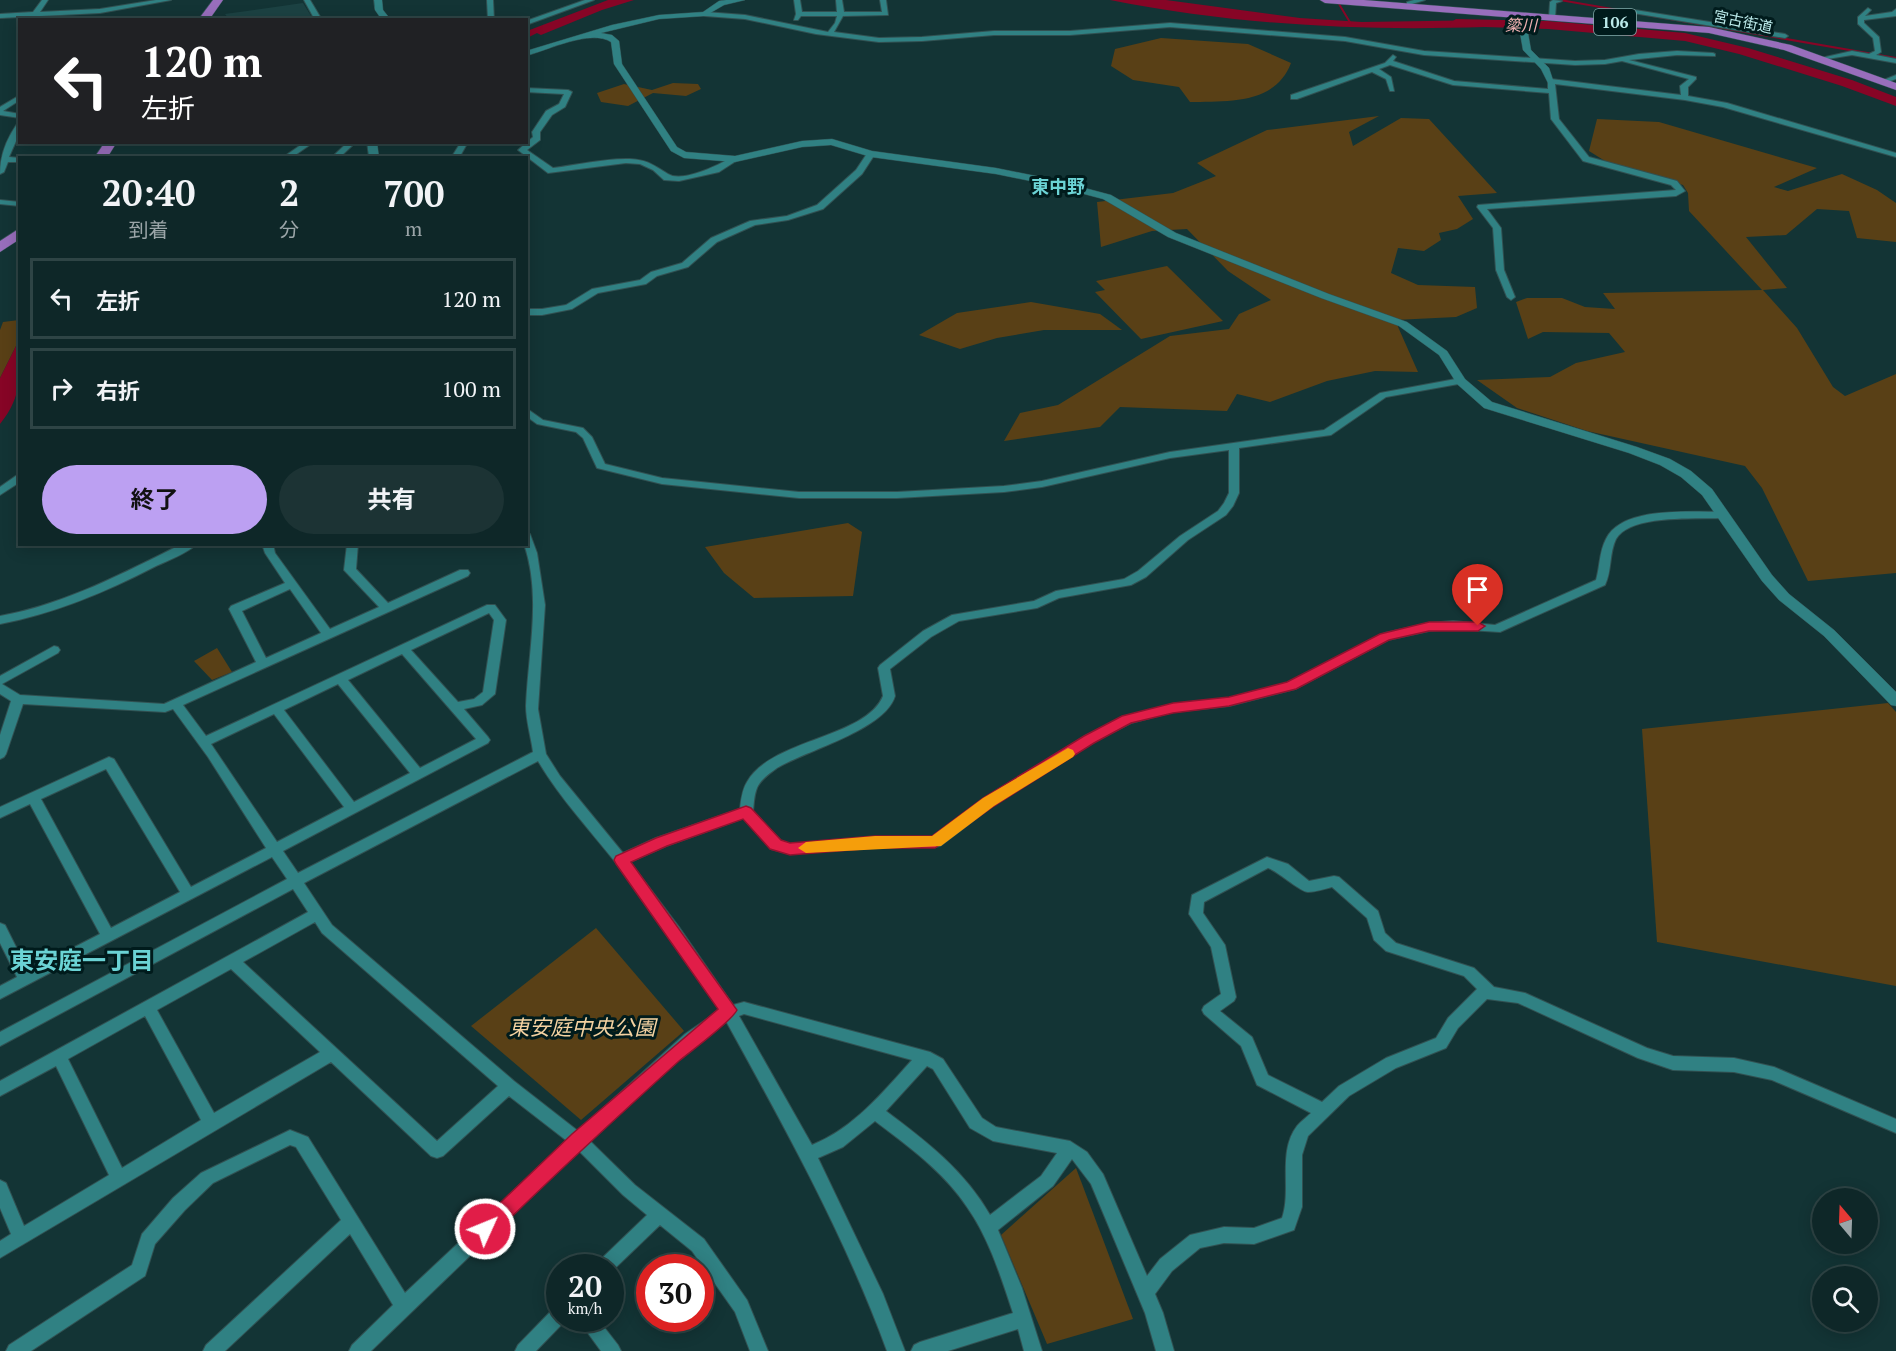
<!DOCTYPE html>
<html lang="ja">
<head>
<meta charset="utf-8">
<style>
	:root { --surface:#0e2728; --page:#1c3334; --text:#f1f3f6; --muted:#9ba5a8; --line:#2e4445; --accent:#bca0f2 }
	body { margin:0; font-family:"PT Serif","Noto Sans JP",serif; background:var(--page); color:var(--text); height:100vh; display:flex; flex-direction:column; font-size:22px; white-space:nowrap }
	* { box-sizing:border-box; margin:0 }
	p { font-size:20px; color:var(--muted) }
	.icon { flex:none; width:33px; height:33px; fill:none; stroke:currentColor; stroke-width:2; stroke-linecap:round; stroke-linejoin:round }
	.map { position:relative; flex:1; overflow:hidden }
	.details { position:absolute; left:18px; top:156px; width:510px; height:390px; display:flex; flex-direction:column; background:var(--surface); border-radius:0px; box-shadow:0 3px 15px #0003,0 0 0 2px var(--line) }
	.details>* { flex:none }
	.top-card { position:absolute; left:18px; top:18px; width:510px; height:126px; border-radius:0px; box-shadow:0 3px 15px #0003,0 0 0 2px var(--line); background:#202124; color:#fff; overflow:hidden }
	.needle { width:39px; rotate:341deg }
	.buttons { position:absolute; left:1812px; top:1188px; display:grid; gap:12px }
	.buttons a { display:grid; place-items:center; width:66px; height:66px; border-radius:50%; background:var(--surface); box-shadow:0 3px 15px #0003,0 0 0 2px var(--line); font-size:30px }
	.speed { position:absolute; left:546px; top:1254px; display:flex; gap:12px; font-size:30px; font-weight:700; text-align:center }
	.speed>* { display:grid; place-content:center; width:78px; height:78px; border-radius:50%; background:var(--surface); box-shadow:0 3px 15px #0003,0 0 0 2px var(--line); line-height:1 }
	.speed small { font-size:15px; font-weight:400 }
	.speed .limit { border:9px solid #d22; background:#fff; color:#111 }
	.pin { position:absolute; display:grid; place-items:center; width:51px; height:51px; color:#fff; margin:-62px -26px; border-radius:50% 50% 50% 0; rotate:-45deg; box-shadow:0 0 6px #0007 }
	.pin .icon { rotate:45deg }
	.me { position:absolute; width:66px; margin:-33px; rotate:46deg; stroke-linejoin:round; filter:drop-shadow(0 0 4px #0008) }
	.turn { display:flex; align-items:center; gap:21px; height:126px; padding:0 24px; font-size:27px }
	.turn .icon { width:78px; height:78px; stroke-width:2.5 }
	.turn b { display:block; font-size:42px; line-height:51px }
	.eta { display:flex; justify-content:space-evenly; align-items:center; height:102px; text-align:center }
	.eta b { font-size:36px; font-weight:700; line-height:42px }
	.primary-button { display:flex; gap:12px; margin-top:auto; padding:12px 24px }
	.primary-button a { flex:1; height:69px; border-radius:36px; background:var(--accent); color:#111; font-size:24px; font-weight:700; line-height:69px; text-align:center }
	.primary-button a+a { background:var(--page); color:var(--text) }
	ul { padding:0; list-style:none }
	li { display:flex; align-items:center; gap:18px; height:81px; margin:0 12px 9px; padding:0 12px; border:3px solid var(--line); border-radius:0px }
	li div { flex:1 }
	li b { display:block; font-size:22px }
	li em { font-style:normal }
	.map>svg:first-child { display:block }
	.built { fill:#1c4243 }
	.green { fill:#594016 }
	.water { fill:#870526 }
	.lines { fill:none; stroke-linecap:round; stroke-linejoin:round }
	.stream { stroke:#870526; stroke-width:2 }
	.river { fill:#870526; fill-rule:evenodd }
	.minor-casing { stroke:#315152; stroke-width:2 }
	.tertiary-casing { stroke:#315152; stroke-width:1 }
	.trunk-casing { stroke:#315152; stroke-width:1 }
	.minor { fill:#308183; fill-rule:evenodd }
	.tertiary { fill:#308183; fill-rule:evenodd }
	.trunk { fill:#986ebc; fill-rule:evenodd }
	.route { fill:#e11d48; stroke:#92132f; stroke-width:1.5 }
	.slow { fill:#f59e0b }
	.labels { text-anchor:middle; stroke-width:6; stroke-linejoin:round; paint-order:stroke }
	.far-street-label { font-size:15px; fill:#bbeaea; stroke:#001b1c }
	.shield { fill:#001b1c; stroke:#83acac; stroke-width:1.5 }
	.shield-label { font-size:16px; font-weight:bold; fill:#bbeaea }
	.far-water-label { font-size:16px; font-style:italic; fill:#f0b1b2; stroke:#001b1c }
	.far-quarter-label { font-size:18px; font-weight:bold; fill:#6bd3d5; stroke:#001b1c }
	.near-park-label { font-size:21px; font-style:italic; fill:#f4d2a1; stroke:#001b1c }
	.near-neighbourhood-label { font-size:24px; font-weight:bold; fill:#6bd3d5; stroke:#001b1c }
</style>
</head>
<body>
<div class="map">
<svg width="1896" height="1351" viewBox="0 0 1896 1351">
	<rect width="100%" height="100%" fill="#133435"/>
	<path class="built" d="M303,3l10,16h-84l-4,-5z"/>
	<g class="green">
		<path d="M1161,38l87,6 43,19c-16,42 -64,38 -101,39l-11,-15 -46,-7 -22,-14 4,-17z"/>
		<path d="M673,83l25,1 3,5 -15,7 -33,-3 -25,13 -27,-4 -4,-9 27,-9 28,6z"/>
		<path d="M1379,116l-30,16 4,14 48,-28 28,1 68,74 -39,3 15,23 -16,10 -18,4 2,7 -17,11 -26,-3 -7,25 27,12 57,2 2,21 -21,9 -61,3 23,52 -43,-1 -48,10 -57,21 -33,-8 -10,17 -107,-4 -20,20 -96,14 16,-28 38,-8 112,-69 59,-7 10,-15 32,-14 -43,-29 -41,-42 -35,2 -51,16 -4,-45 76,-9 43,-17 -19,-13 70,-33z"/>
		<path d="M1597,119l62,3 158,46 -43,19 14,4 54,-17 35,16 19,13v39l-39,-4 -8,-27 -32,-2 -31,26 -40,2 41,51 -24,2 34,38 36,59 12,9 51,-22v199l-88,8 -46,-93 -17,-22 -158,-35 -70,-23 -40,-28 73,-3 26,-14 49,-11 -16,-19 -66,-1 -15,7 -12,-37 11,-4h35l23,9 30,2 -12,-16 159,-3 -73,-79 -1,-18 -5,-8 -78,-24 -16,-10z"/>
		<path d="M1167,266l56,55 -82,18 -46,-47 10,-2 -9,-9z"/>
		<path d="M1031,302l69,12 22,16h-78l-47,8 -37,11 -41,-14 38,-22z"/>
		<path d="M19,320v20l-19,38v-48l3,-8z"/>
		<path d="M848,523l14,9 -9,64 -99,2 -30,-25 -19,-26z"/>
		<path d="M217,648l15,24 -20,8 -18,-19z"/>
		<path d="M1888,703l8,9v274l-239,-44 -15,-213z"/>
		<path d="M596,928l88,103 -103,89 -110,-94z"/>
		<path d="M1076,1168l57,151 -86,25 -46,-109z"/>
	</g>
	<g class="water">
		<path d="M608,0h26l-32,10 -61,25 -4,-2 -10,5v-7z"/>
		<path d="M1110,0h56l134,18 62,4 129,-2 -6,7c-130,4 -247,-2 -375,-27z"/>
		<path d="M19,340c1,34 4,56 -19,84v-46z"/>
	</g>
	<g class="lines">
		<g class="stream">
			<path d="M1560,0l336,58"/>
			<path d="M1339,4l12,20"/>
		</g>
		<path class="river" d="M1456,19l92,2 137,12 63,15 104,32 44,17v9l-54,-20 -103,-32 -54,-13 -137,-12 -97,-3 -1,-3z"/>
		<g class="minor-casing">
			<g id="minor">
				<path d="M42,0h6l-8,12 60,-3 56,-9h15l-71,13 -100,5v-4l33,-2z"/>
				<path d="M304,0h6l12,20h-7z"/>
				<path d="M487,0h6l1,20h-6z"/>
				<path d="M585,0h9l-68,25v-4z"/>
				<path d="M794,0h6l2,12h35l-1,-12h6l2,12h38l-2,-12h6l2,15 -45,1 -9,16 45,6 43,-1 72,-6h76l100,-8 175,14 79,14 151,10 30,-1 34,-6 38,-3 36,2 2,1v2l-38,-1 -48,5 67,17v2l-8,8v9l39,7 169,50v4l-173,-50 -38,-7 -130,-16 4,35 30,38 88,24 8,10 -9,5 -189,13 14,19 3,42 11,27 -4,3 -4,-3 -11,-27 -3,-42 -16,-21 1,-2 198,-15 -5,-5 -88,-24 -32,-42 -2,-26 -96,-8 -63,-20 -11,4 12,8 3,14h-4l-4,-12 -14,-7 -75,27h-6v-4l94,-32 8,-8 3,2 -3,4 61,20 94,8v-8l3,-2 130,16 -1,-9 9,-7 -67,-18 -17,3 -30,1 -151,-10 -79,-14 -175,-14 -100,8h-76l-72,6 -43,1 -63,-8 -71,-15 -40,-3 -3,-2 3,-2 40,3 83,17 7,-9 2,-7h-36l-3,4h-4l2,-6z"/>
				<path d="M1414,0h11l-13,4 -1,4h-4v-6z"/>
				<path d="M1553,0l9,1 -6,2 -1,15 -3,2 -3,-2 1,-16z"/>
				<path d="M1868,8l3,2 -6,6 27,-4 4,-3v7l-32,4v3l15,14 2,15 -5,3 20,4v4l-44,-8 -31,5v-2l31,-7 17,3 6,-3 -2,-13 -15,-14v-7z"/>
				<path d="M1635,10l150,24 3,2 -3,2 -152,-25v-2z"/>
				<path d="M20,75v6l-3,-2z"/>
				<path d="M1896,75v4l-14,5 -3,-2z"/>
				<path d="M526,88l42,2 4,2 -7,15 -13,8 -12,17v8l-13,10 26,18c23,-3 54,-10 77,-9 18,1 23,6 38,15 14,9 51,-9 64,-17l7,2 -20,13 -40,9 -15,-1 -11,-10 -13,-6 -14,-1 -78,10 -30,-23 15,-13 -1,-5 14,-21 13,-7 5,-10 -38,-2z"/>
				<path d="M20,95v5l-17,11 17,3v4l-20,-3v-8z"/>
				<path d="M17,124h3v8l-11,25 11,1v4h-12l-4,10 -4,2c0,-18 6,-34 17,-50z"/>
				<path d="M305,142h9l-23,16h-9z"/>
				<path d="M348,142h8l-17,16h-8z"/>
				<path d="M461,142h7l-9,16h-8z"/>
				<path d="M868,152l7,2 -13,20 -39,35 -35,11 -33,5 -38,17 -29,25 -31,9 -11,8 -48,9 -26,16 -30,6h-16v-6h16l24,-4 26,-16 48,-9 11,-8 31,-9 29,-25 39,-17 37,-5 30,-11 39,-35z"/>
				<path d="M0,200l20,2v4l-20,-2z"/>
				<path d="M1461,378l3,1v4l-78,14 -55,38 -92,13v45l-6,13 -7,9 -38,25 -42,37 -15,8 -72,13 -22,10 -78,13 -28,16 -41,32 5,27c-10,34 -88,54 -118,72 -7,5 -17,12 -20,20 -3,7 -3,15 -4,23l28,30 9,3 85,-7h57l52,-38 101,-63 38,-19 50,-13 56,-6 58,-15 98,-50 44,-10 24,-2 42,4 101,-45c4,-13 3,-28 10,-41 16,-33 85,-27 117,-27l5,3 -5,3c-25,1 -93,-4 -107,21 -7,14 -4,32 -11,46l-105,47 -47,-3 -24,2 -41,9 -93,49 -66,17 -56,6 -42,11 -38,19 -99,63 -54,41 -5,1h-60l-85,7 -19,-5 -27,-31 -78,28 -36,16 49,65 54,78 11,-3 186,50 13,7 39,59 14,9 74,14 17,11 16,22 44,102 13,-17 30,-24 34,-8 30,1 28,-10c10,-29 -5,-66 15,-92 4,-5 10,-9 14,-13l-54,-28 -16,-39 -37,-32 -2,-4 2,-4 17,-12 -10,-47 -22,-33 3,-19 75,-38 21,7 21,17 25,-5 5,1 39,34 7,22 11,10 78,25 20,19 31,6 122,55 26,8 61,2 40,9 122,52v14l-124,-53 -38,-8 -61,-2 -35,-12 -120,-55 -31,-4 -29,29 -12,20 -50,20 -47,28 -41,40 -6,19v52l-8,23 -40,14 -30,-1 -24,5 -28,23 -17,23 8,19 11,38h-18l-11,-38 -54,-129 -19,-25 -19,27 -55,44 24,58 20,63h-18l-6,-22 -70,22h-37l3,-6 6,-3 93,-29c-12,-36 -24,-75 -46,-106 -23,-35 -59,-61 -92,-86l-32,26 -25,11 65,136 22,57h-18c-42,-115 -102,-223 -161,-330l-30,22 -106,98 45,44 69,54 43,61 21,51h-18l-15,-39 -43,-61 -32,-26 -50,48v-5h-14l2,-6 49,-47 -24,-20 -44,-44 -208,200h-22l3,-6 41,-40 -43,-71 -125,117h-22l3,-6 135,-125 -45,-73 -6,-2 -77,38 -28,27 -30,34 -10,32 -114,75h-25l3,-6 123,-80 10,-31 31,-36 28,-25 89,-43 18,7 97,156 162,-152 -58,-45 -66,60 -6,2 -6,-2 -100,-94 -331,196v-17l11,-7 -11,-26v-28l6,3 18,43 85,-51 -53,-109 -56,30v-15l308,-169 -15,-23 -293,157v-14l287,-153 -15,-22 -272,142v-13l17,-9 -17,-34v-20l5,2 23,46 72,-37 -70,-130 -30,14v-11l109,-50 5,2 77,128 75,-39 -58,-91 -35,-48 -8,3 -142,-8 -17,50 -2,3 -4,2v-24l11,-34 -11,-7v-18l54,-30 4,1 2,3 -2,3 -56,31 18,11 144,9 92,-42 -27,-53 2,-3 54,-23 -20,-30 -3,-9h11l2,9 55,76 49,-22 -35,-37 3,-26h11l-2,25 32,34 72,-33h8l2,3 -2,3 -285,129 23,31 281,-131h8l11,15 -11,74 -13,11 -18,4 24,28 2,3 -2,3 -205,108 15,22 235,-121c-2,-15 -7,-31 -7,-46 2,-53 16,-110 -2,-162h2v-11l4,1 7,19 8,52 -7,104 8,45 14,22 63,77 33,-15 84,-29c1,-9 2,-19 7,-27 24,-43 119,-44 136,-86l-5,-28 2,-3 43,-34 29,-16 82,-14 22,-10 68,-12 14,-8 42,-35 38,-25 6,-8 5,-10v-43l-59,8 -128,29 -38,5 -107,6h-98l-137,-14 -65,-16 -14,-30 -7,-6 -39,-8 -11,-8v-8l17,12 40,8 9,9 13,27 57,14 137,14h98l107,-6 38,-5 128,-29 154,-22 56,-37zM290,589l31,44 -55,25 -24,-47zM489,613l5,7 -11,72 -9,7 -16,3 -47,-52zM402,654l74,85 -56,29 -72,-88zM338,684l72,89 -56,29 -70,-92zM274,714l70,93 -67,35 -66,-98zM538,761c22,37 51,68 78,102 37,48 70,97 104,147l-35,24 -107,97 -64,-50 -182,-156 -28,-42zM106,769l74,123 -69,36 -70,-129zM1268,868c11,4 32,24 40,24 8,0 16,-3 24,-5l35,31 7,22 12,11 78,25 13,13 -29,29 -12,20 -50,20 -47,28 -17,16 -54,-27 -16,-38 -32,-26 14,-10 2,-4 -11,-52 -22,-32 1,-11zM315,922l7,11 176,153 -61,55 -194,-179zM231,969l89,83 -106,61 -57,-103zM744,1014l168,46c-30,33 -58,68 -100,85l-73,-129zM145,1016l56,104 -79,48 -54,-109zM927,1066l6,3 37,59 23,13 64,12 -16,23 -51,39c-25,-44 -64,-74 -104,-104z"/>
				<path d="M20,473v9l-20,13v-8z"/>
				<path d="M182,544h15c-11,10 -28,16 -41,22 -50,26 -100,47 -156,58v-8c66,-12 123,-43 182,-72z"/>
				<path d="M560,1306v12h7l-1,2 -30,31h-21l3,-6 36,-37z"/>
				<path d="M577,1318h20l21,27 3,6h-20z"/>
			</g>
		</g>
		<g class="tertiary-casing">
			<g id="tertiary">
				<path d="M374,0h8l1,10 8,10h-9l-7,-10z"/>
				<path d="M726,0h19l-21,5 -19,11 -46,3 -58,14 11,2 7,6 3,23 55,83 9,5 49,4 67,-15 30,-2 40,12 124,17 55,11 60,16 65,38 153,61 78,28 40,29 18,28 27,23 145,45 33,12 21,12 21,18 60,86 17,19 45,36 62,62v14l-5,-1 -67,-69 -45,-36 -17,-19 -60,-86 -21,-18 -21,-12 -31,-12 -145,-45 -27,-24 -18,-29 -40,-29 -78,-28 -153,-61 -65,-38 -53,-14 -54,-11 -125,-17 -40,-12 -29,2 -67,15 -51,-4 -13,-7 -57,-87 -3,-22c-20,-13 -63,8 -85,14v-5l86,-26 47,-10 44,-3 16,-11z"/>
				<path d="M1521,14l4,2 6,34 18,18 5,15h-6l-7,-14 -18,-19 -6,-34z"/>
				<path d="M367,142h10l2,16h-10z"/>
			</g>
		</g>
		<g class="trunk-casing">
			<g id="trunk">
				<path d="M213,0h10l-14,20h-11z"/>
				<path d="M1320,0h44l345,27 82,18 105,38v7l-112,-40 -75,-17 -384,-30z"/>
				<path d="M105,142h12l-10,16h-13z"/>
				<path d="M20,228v11l-20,13v-11z"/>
			</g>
		</g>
		<use href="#minor" class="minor"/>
		<use href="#tertiary" class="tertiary"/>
		<use href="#trunk" class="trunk"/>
	</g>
	<path class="route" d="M1429,622h49l7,4 -7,5h-49l-40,9 -93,49 -67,17 -56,7 -42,10 -37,20 -100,63 -59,42h-60l-85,7 -20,-6 -27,-30 -76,27 -36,16 106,148c-6,12 -46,41 -58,51 -63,57 -126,115 -187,175l-7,2 -6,-2 -3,-7 3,-6 93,-89 146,-125 -102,-145 -2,-4 2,-4 40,-18 90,-32 5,2 30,32 9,3 85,-7h57l51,-38 101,-62 38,-20 51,-13 56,-6 58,-15 93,-48z"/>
	<path class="slow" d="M1068,748l5,2 2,4 -2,3 -79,49 -53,40 -135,7 -8,-5 8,-6 69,-6h57l51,-38z"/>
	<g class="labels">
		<g class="far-street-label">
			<text transform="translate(1743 22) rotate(12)" y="5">宮古街道</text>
		</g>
		<rect class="shield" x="1594" y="9" width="42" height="26" rx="4.5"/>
		<g class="shield-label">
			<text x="1615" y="28">106</text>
		</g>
		<g class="far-water-label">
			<text x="1521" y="31">簗川</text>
		</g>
		<g class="far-quarter-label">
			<text x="1058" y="193">東中野</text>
		</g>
		<g class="near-park-label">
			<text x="582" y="1035">東安庭中央公園</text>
		</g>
		<g class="near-neighbourhood-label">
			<text x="82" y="969">東安庭一丁目</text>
		</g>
	</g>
</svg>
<div class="buttons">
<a><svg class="needle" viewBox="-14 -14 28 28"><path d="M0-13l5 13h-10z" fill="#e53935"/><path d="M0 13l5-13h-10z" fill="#9ba5a8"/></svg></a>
<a><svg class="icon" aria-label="search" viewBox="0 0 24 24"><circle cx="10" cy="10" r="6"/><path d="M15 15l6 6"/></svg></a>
</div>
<div class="speed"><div>20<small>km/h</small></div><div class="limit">30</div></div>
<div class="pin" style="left:1478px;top:626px;background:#d93025"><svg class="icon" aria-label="arrive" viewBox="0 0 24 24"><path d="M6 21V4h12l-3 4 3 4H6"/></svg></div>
<svg class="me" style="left:485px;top:1229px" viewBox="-20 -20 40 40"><circle r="17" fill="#e11d48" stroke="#fff" stroke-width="3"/><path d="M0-11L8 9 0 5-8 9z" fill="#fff"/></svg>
<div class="top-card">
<div class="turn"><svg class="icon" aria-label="left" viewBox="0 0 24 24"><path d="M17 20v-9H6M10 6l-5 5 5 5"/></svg><div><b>120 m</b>左折</div></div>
</div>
<section class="details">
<div class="eta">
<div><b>20:40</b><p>到着</p></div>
<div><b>2</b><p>分</p></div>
<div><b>700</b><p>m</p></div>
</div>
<ul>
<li><svg class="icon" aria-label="left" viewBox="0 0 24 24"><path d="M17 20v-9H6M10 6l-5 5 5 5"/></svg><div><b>左折</b></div><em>120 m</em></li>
<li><svg class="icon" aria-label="right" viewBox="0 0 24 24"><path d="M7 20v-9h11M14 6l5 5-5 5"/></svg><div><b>右折</b></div><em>100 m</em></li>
</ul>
<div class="primary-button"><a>終了</a><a>共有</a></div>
</section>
</div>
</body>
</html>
